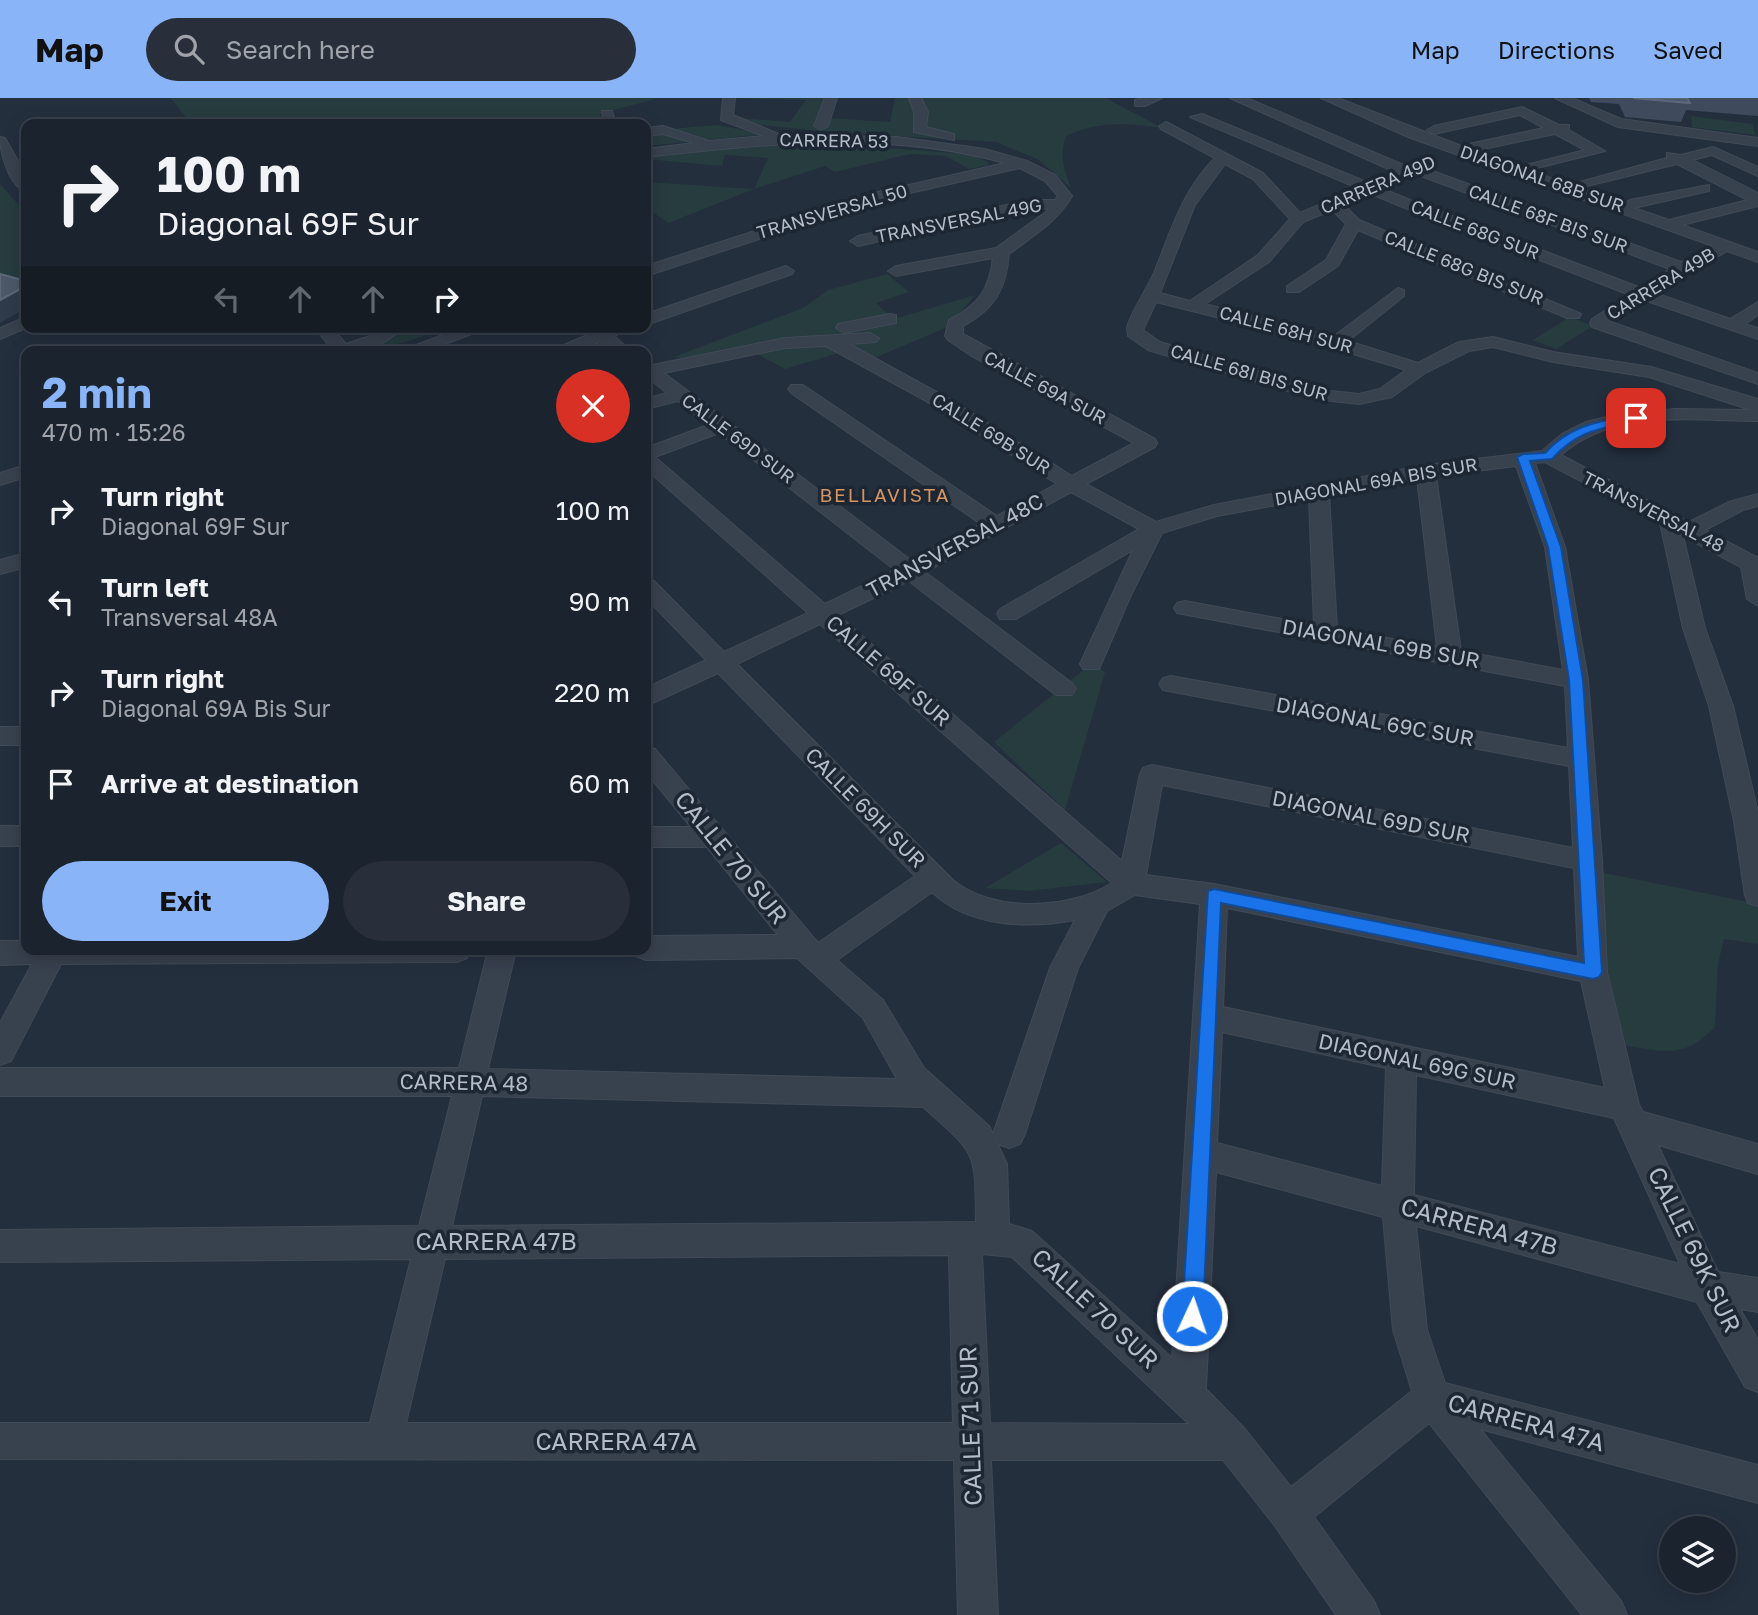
<!DOCTYPE html>
<html lang="en">
<head>
<meta charset="utf-8">
<style>
	:root { --surface:#1b232e; --page:#282f3a; --text:#f1f3f6; --muted:#a0a4aa; --line:#39404a; --accent:#8ab4f8 }
	body { margin:0; font-family:"Golos Text",sans-serif; background:var(--page); color:var(--text); height:100vh; display:flex; flex-direction:column; font-size:26px; white-space:nowrap }
	* { box-sizing:border-box; margin:0 }
	p { font-size:23px; color:var(--muted) }
	.icon { flex:none; width:38px; height:38px; fill:none; stroke:currentColor; stroke-width:2; stroke-linecap:round; stroke-linejoin:round }
	.map { position:relative; flex:1; overflow:hidden }
	.side { position:absolute; left:21px; top:248px; width:630px; height:609px; display:flex; flex-direction:column; background:var(--surface); border-radius:14px; box-shadow:0 4px 18px #0003,0 0 0 2px var(--line) }
	.side>* { flex:none }
	.banner { position:absolute; left:21px; top:21px; width:630px; height:214px; border-radius:14px; box-shadow:0 4px 18px #0003,0 0 0 2px var(--line); background:#1b232e; color:var(--text); overflow:hidden }
	.controls { position:absolute; left:1659px; top:1418px; display:grid; gap:14px }
	.controls a { display:grid; place-items:center; width:77px; height:77px; border-radius:50%; background:var(--surface); box-shadow:0 4px 18px #0003,0 0 0 2px var(--line); font-size:35px }
	.pin { position:absolute; display:grid; place-items:center; width:60px; height:60px; color:#fff; margin:-30px; border-radius:14px; box-shadow:0 4px 10px #0006 }
	.me { position:absolute; width:77px; margin:-38px; rotate:3deg; stroke-linejoin:round; filter:drop-shadow(0 0 5px #0008) }
	.turn { display:flex; align-items:center; gap:24px; height:147px; padding:0 21px; font-size:32px }
	.turn .icon { width:91px; height:91px; stroke-width:2.5 }
	.turn b { display:block; font-size:49px; line-height:60px }
	.lanes { display:flex; align-items:center; height:66px; padding:0 21px; background:#0003; justify-content:center; gap:35px; direction:ltr }
	.lanes .off { opacity:.35 }
	.round { display:grid; place-items:center; flex:none; width:74px; height:74px; border-radius:37px; background:var(--page) }
	.overview { display:flex; align-items:center; justify-content:space-between; height:119px; padding:0 21px }
	h1 { font-size:42px; font-weight:700; line-height:52px; color:var(--accent) }
	.action { display:flex; gap:14px; margin-top:auto; padding:14px 21px }
	.action a { flex:1; height:80px; border-radius:42px; background:var(--accent); color:#111; font-size:28px; font-weight:700; line-height:80px; text-align:center }
	.action a+a { background:var(--page); color:var(--text) }
	ul { padding:0; list-style:none }
	li { display:flex; align-items:center; gap:21px; height:91px; padding:0 21px }
	li div { flex:1 }
	li b { display:block; font-size:26px }
	li em { font-style:normal }
	header { display:flex; align-items:center; gap:42px; box-sizing:border-box; height:98px; padding:0 35px; background:var(--accent); color:#111 }
	header strong { font-size:33px }
	nav { display:flex; gap:38px; margin-inline-start:auto; font-size:24px }
	.search { width:490px; height:63px; background:var(--page); display:flex; align-items:center; gap:18px; box-sizing:border-box; padding:0 24px; border-radius:38px; color:var(--muted); font-size:26px }
	.map>svg:first-child { display:block }
	.green { fill:#263c3f }
	.lines { fill:none; stroke-linecap:round; stroke-linejoin:round }
	.minor-casing { stroke:#414a57; stroke-width:2 }
	.minor { fill:#38414e; fill-rule:evenodd }
	.wall { fill:#3f4b5c }
	.shaded-wall { fill:#2f3b4b }
	.building { fill:#4b5868; stroke:#5c6777; stroke-width:2 }
	.route { fill:#1a73e8; stroke:#114b97; stroke-width:2 }
	.labels { text-anchor:middle; stroke-width:7; stroke-linejoin:round; paint-order:stroke }
	.far-street-label { font-size:18px; fill:#b4bcc9; stroke:#1d2633 }
	.far-neighbourhood-label { font-size:19px; letter-spacing:2px; fill:#d59563; stroke:#1d2633 }
	.street-label { font-size:21px; fill:#b4bcc9; stroke:#1d2633 }
	.near-street-label { font-size:24px; fill:#b4bcc9; stroke:#1d2633 }
</style>
</head>
<body>
<header>
<strong>Map</strong>
<div class="search"><svg class="icon" aria-label="search" viewBox="0 0 24 24"><circle cx="10" cy="10" r="6"/><path d="M15 15l6 6"/></svg>Search here</div>
<nav><a>Map</a><a>Directions</a><a>Saved</a></nav>
</header>
<div class="map">
<svg width="1758" height="1517" viewBox="0 0 1758 1517">
	<rect width="100%" height="100%" fill="#242f3e"/>
	<g class="green">
		<path d="M171,0h487l-58,16 4,10h-413z"/>
		<path d="M729,0h104l-6,20 63,4 5,-24h211l56,30c-35,-5 -64,-7 -96,8 -7,19 -2,34 5,52l-32,-28 -43,-18 -167,-10 -68,-7 -23,-7 52,4 16,-22z"/>
		<path d="M1691,18l62,8 2,11 -63,-8z"/>
		<path d="M717,27l49,9 -120,12v-15z"/>
		<path d="M803,44l166,12 19,8v3l-19,4 -23,-13 -36,-2 -75,18 -10,-6 -71,23 -86,34 -22,-16v-25l108,7 14,-31 -43,-3 -3,11 -76,-7v-4z"/>
		<path d="M0,86l26,29v70h-23l-3,-9z"/>
		<path d="M887,176l22,18 -33,11 18,16 81,-24 -27,32 -76,32 -20,-10 -67,20 -30,-16 -68,6 -13,-2 129,-49 25,-18z"/>
		<path d="M1570,219l23,9 -37,23 -23,-9z"/>
		<path d="M407,229h46l-81,25 -8,-3 24,-8z"/>
		<path d="M1091,566l14,8 -40,138 -71,-68z"/>
		<path d="M1061,745l46,39 -78,9 -44,-3z"/>
		<path d="M1599,774l159,32v40l-34,-5 -6,25 -3,63c-31,32 -51,25 -92,18l-15,-74z"/>
	</g>
	<g class="lines">
		<g class="minor-casing">
			<g id="minor">
				<path d="M723,0h12l-2,17 48,20 116,2 88,12 42,12 28,14 17,21c-15,26 -39,40 -63,58 -3,35 -14,55 -46,72v8l192,105 2,4 -2,4 -69,37 70,38 58,-17 212,-40 116,-14 20,-17 24,-12 33,-8 56,-5 76,1 -102,-33 -96,-15 -60,-15 -24,4 -44,22 -33,24 -33,7 -44,-5 -167,-49 -20,-14 -1,-9c6,-19 19,-36 27,-54 17,-42 28,-82 61,-115l-54,-29 -2,-3 7,-4 97,51 37,40 43,-18h10v6l-9,4 15,15 222,94 -2,4h-12l-209,-88 -20,36 -39,26h-12v-6l39,-26 20,-36 -14,-14 -29,12 -34,40 -64,42 128,33 65,-49 6,2v6l-56,45 70,22 41,-21 34,-5 60,15 98,15 107,32v22c-67,0 -143,-13 -197,34l128,67 40,-20 29,-8v12l-15,4 -38,20 53,28v48l-11,-7 -6,-32 -58,-31 22,92 28,78 25,107v93l-10,-3 -3,-8 -11,-74 -25,-115 -26,-78 -23,-105 -115,-61 -10,1 30,84 23,133 14,181 5,111 32,133 4,7 115,32v30l-100,-29 60,127 40,6v34l-18,-3 18,31v52l-13,-5 -48,-85 -281,-76 11,104 18,53 313,82v38l-278,-74 141,172 6,14h-45l-153,-192 -115,94 60,84 6,14h-44l-61,-89 -52,-66h-232l7,155h-40l-4,-155 -954,-1v-36h370l41,-164 -411,3v-32l419,-4 33,-130h-452v-28h459l29,-118h28l-28,119 409,10 -34,-61 -66,-60 -151,2 -10,-4 -3,-6h13v-14l132,-1 -71,-88h-61v-20h45l-45,-55v-26l9,3 163,194 97,-67 -197,-203 -72,33v-18l60,-28 -60,-62v-19l8,2 70,71 84,-39 -162,-144v-21l62,-23 -30,-24 -32,8v-10l21,-6 -21,-17v-13l7,2 132,-27 85,-5 9,5 -3,4 -27,2 102,56 121,76 62,-33 -164,-88 -22,-15 -3,-4 4,-16c29,-15 40,-29 44,-62l-97,18 -8,-5 8,-5 100,-18 54,-39 -20,-1 -172,38 -8,-5 8,-5 172,-36h25l3,-4 -13,-15 -25,-13 -141,32 -233,76v-10l224,-72 135,-31c-118,-33 -239,-19 -359,-6v-8l48,-6 -31,-9 -17,2v-8l17,-2 46,15 55,-5 -43,-16zM1225,66l28,15 37,40 -32,36 -68,46 -30,-8 35,-88zM1156,204l148,37 102,31 -26,19 -21,5 -37,-4 -162,-48 -17,-12zM826,248l113,62 118,76 -60,32 -194,-131h-12l-3,4 3,4 190,131 -69,37 -248,-188 121,-25zM719,335l176,137 -70,34 -170,-147zM1516,368l29,81 18,123 -102,-19 -25,-175zM1417,380l20,169 -100,-18 -8,-134zM1071,394l68,37 -139,80 -3,5 3,5h16l117,-69 -53,114 3,5h16l32,-74 31,-62 55,-17 92,-17 5,126 -129,-24 -8,2 -3,5 3,5 388,73 3,62 -397,-72 -8,2 -4,6 4,6 406,76 4,82 -421,-83 -9,3 -3,6 -18,87 -284,-246 71,-34 147,114h16l4,-6 -4,-6 -147,-111zM820,526l292,259c-42,27 -120,30 -159,-3l-216,-216zM1162,687l412,83 4,89 -364,-73 -68,-9zM932,794c37,35 95,37 143,28l-25,48 -57,166 5,10 11,4 11,-4 5,-10 53,-166 29,-57 28,-16 65,9 -28,454 -140,-127 -23,-7 -2,-60 -18,-38 -65,-58 -41,-68 -46,-40zM1227,810l354,73 24,107 -382,-81zM1222,934l164,36 -4,118 -165,-43zM1416,977l198,43 66,146 -266,-69zM482,998l441,11c54,48 52,42 53,115l-524,4zM1216,1074l167,45 10,113 19,61 -121,96 -46,-58 -39,-40zM982,1156l30,3 177,167 -199,-1zM949,1157l4,168h-547l39,-164z"/>
				<path d="M825,0h12l-9,28 -7,4 -7,-4z"/>
				<path d="M909,0h12l7,14 -2,15 28,7v6l-40,-8v-20z"/>
				<path d="M1143,0h19l-17,8h-10v-6z"/>
				<path d="M1230,0h17l161,69 11,-1 262,96 32,-16 -305,-109 -87,-39h17l131,51v-5l75,-16 -24,-13 -86,19 -7,-4 7,-4 88,-19 37,18h10v5l36,21 -76,19 40,15 98,-27v-5l14,2 32,-8 45,20v9l-46,-21 -20,5 66,33v13l-76,19 76,27v10l-31,-11 -72,42 75,26 28,-17v13l-13,9 13,4v11l-114,-39 -33,22 147,51v11l-166,-57 -2,-4 2,-4 38,-24 -230,-89 -210,-89 12,-3 208,86 231,88 29,-19 -257,-96 -11,2zM1555,36l30,16 -67,17 -44,-16zM1677,66l71,36 -79,20 -35,-12 75,-17v-6l-79,15 -7,4 -44,-16z"/>
				<path d="M1555,0h17l49,21 137,19v8l-140,-19z"/>
				<path d="M602,13h10l4,13h-12z"/>
				<path d="M0,39l5,1 21,37v16c-17,-4 -26,-39 -26,-54z"/>
				<path d="M786,168l8,5 -2,3 -146,51v-11z"/>
				<path d="M890,216l6,1v8l-52,10 -8,-5 2,-4z"/>
				<path d="M26,219l2,10 -28,12v-11z"/>
				<path d="M314,229h17l15,17 30,-10 8,-7h18c-17,21 -42,25 -68,25z"/>
				<path d="M464,229h26l-66,25h-26z"/>
				<path d="M584,229h48l-18,9 18,16h-19l-13,-10 -28,10h-25l43,-18z"/>
				<path d="M26,367v12l-26,8v-12z"/>
				<path d="M26,455v14l-26,7v-14z"/>
				<rect x="0" y="629" width="26" height="18"/>
				<rect x="0" y="728" width="26" height="20"/>
				<path d="M0,843h26v9h445l-4,8 -10,4 -396,2 -50,97 -11,4v-42l32,-59 -32,1z"/>
			</g>
		</g>
		<use href="#minor" class="minor"/>
	</g>
	<path class="wall" d="M1589,0h169v18l-72,-6 -5,12 -56,-5 -6,-13 -28,-2z"/>
	<path class="shaded-wall" d="M26,188v22l-26,15v-23z"/>
	<g class="building">
		<path d="M1633,0h54l3,5z"/>
		<path d="M194,20l6,6h-35z"/>
		<path d="M0,176l26,7v5l-26,14z"/>
	</g>
	<path class="route" d="M1636,316l4,1v5c-37,9 -60,8 -88,39l-22,2 31,86 22,133 19,292 -3,5 -6,2 -372,-76 -18,413 -3,7 -8,3 -7,-3 -3,-7 26,-425 6,-2 370,74 -15,-283 -21,-133 -31,-90 6,-3 22,-1c25,-28 55,-32 91,-39z"/>
	<g class="labels">
		<g class="far-street-label">
			<text transform="translate(834 43) rotate(1)" y="6">CARRERA 53</text>
			<text transform="translate(1542 81) rotate(19)" y="6">DIAGONAL 68B SUR</text>
			<text transform="translate(1378 87) rotate(-23)" y="6">CARRERA 49D</text>
			<text transform="translate(832 114) rotate(-16)" y="6">TRANSVERSAL 50</text>
			<text transform="translate(1548 121) rotate(20)" y="6">CALLE 68F BIS SUR</text>
			<text transform="translate(959 123) rotate(-11)" y="6">TRANSVERSAL 49G</text>
			<text transform="translate(1475 132) rotate(21)" y="6">CALLE 68G SUR</text>
			<text transform="translate(1464 170) rotate(22)" y="6">CALLE 68G BIS SUR</text>
			<text transform="translate(1661 186) rotate(-31)" y="6">CARRERA 49B</text>
			<text transform="translate(1286 232) rotate(15)" y="6">CALLE 68H SUR</text>
			<text transform="translate(1249 275) rotate(16)" y="6">CALLE 68I BIS SUR</text>
			<text transform="translate(1045 290) rotate(28)" y="6">CALLE 69A SUR</text>
			<text transform="translate(991 336) rotate(32)" y="6">CALLE 69B SUR</text>
			<text transform="translate(738 341) rotate(37)" y="6">CALLE 69D SUR</text>
			<text transform="translate(1376 384) rotate(-10)" y="6">DIAGONAL 69A BIS SUR</text>
			<text transform="translate(1653 414) rotate(27)" y="6">TRANSVERSAL 48</text>
		</g>
		<g class="far-neighbourhood-label">
			<text x="885" y="404">BELLAVISTA</text>
		</g>
		<g class="street-label">
			<text transform="translate(955 448) rotate(-28)" y="7">TRANSVERSAL 48C</text>
			<text transform="translate(1381 546) rotate(10)" y="7">DIAGONAL 69B SUR</text>
			<text transform="translate(888 573) rotate(41)" y="7">CALLE 69F SUR</text>
			<text transform="translate(1375 624) rotate(10)" y="7">DIAGONAL 69C SUR</text>
			<text transform="translate(865 710) rotate(45)" y="7">CALLE 69H SUR</text>
			<text transform="translate(1371 719) rotate(11)" y="7">DIAGONAL 69D SUR</text>
			<text transform="translate(1417 964) rotate(12)" y="7">DIAGONAL 69G SUR</text>
			<text transform="translate(464 985) rotate(1)" y="7">CARRERA 48</text>
		</g>
		<g class="near-street-label">
			<text transform="translate(731 760) rotate(51)" y="8">CALLE 70 SUR</text>
			<text transform="translate(1479 1129) rotate(15)" y="8">CARRERA 47B</text>
			<text x="496" y="1152">CARRERA 47B</text>
			<text transform="translate(1694 1152) rotate(64)" y="8">CALLE 69K SUR</text>
			<text transform="translate(1095 1211) rotate(43)" y="8">CALLE 70 SUR</text>
			<text transform="translate(1526 1325) rotate(15)" y="8">CARRERA 47A</text>
			<text transform="translate(971 1328) rotate(-92)" y="8">CALLE 71 SUR</text>
			<text x="616" y="1352">CARRERA 47A</text>
		</g>
	</g>
</svg>
<div class="controls">
<a><svg class="icon" aria-label="layers" viewBox="0 0 24 24"><path d="M12 4l9 5-9 5-9-5zM3 14l9 5 9-5"/></svg></a>
</div>
<div class="pin" style="left:1636px;top:320px;background:#d93025"><svg class="icon" aria-label="arrive" viewBox="0 0 24 24"><path d="M6 21V4h12l-3 4 3 4H6"/></svg></div>
<svg class="me" style="left:1192px;top:1218px" viewBox="-20 -20 40 40"><circle r="17" fill="#1a73e8" stroke="#fff" stroke-width="3"/><path d="M0-11L8 9 0 5-8 9z" fill="#fff"/></svg>
<div class="banner">
<div class="turn"><svg class="icon" aria-label="right" viewBox="0 0 24 24"><path d="M7 20v-9h11M14 6l5 5-5 5"/></svg><div><b>100 m</b>Diagonal 69F Sur</div></div>
<div class="lanes"><svg class="icon off" aria-label="left" viewBox="0 0 24 24"><path d="M17 20v-9H6M10 6l-5 5 5 5"/></svg><svg class="icon off" aria-label="ahead" viewBox="0 0 24 24"><path d="M12 20V5M6 11l6-6 6 6"/></svg><svg class="icon off" aria-label="ahead" viewBox="0 0 24 24"><path d="M12 20V5M6 11l6-6 6 6"/></svg><svg class="icon" aria-label="right" viewBox="0 0 24 24"><path d="M7 20v-9h11M14 6l5 5-5 5"/></svg></div>
</div>
<section class="side">
<div class="overview"><div><h1>2 min</h1><p>470 m · 15:26</p></div><a class="round" style="background:#d93025;color:#fff"><svg class="icon" aria-label="close" viewBox="0 0 24 24"><path d="M6 6l12 12M18 6L6 18"/></svg></a></div>
<ul>
<li><svg class="icon" aria-label="right" viewBox="0 0 24 24"><path d="M7 20v-9h11M14 6l5 5-5 5"/></svg><div><b>Turn right</b><p>Diagonal 69F Sur</p></div><em>100 m</em></li>
<li><svg class="icon" aria-label="left" viewBox="0 0 24 24"><path d="M17 20v-9H6M10 6l-5 5 5 5"/></svg><div><b>Turn left</b><p>Transversal 48A</p></div><em>90 m</em></li>
<li><svg class="icon" aria-label="right" viewBox="0 0 24 24"><path d="M7 20v-9h11M14 6l5 5-5 5"/></svg><div><b>Turn right</b><p>Diagonal 69A Bis Sur</p></div><em>220 m</em></li>
<li><svg class="icon" aria-label="arrive" viewBox="0 0 24 24"><path d="M6 21V4h12l-3 4 3 4H6"/></svg><div><b>Arrive at destination</b></div><em>60 m</em></li>
</ul>
<div class="action"><a>Exit</a><a>Share</a></div>
</section>
</div>
</body>
</html>
